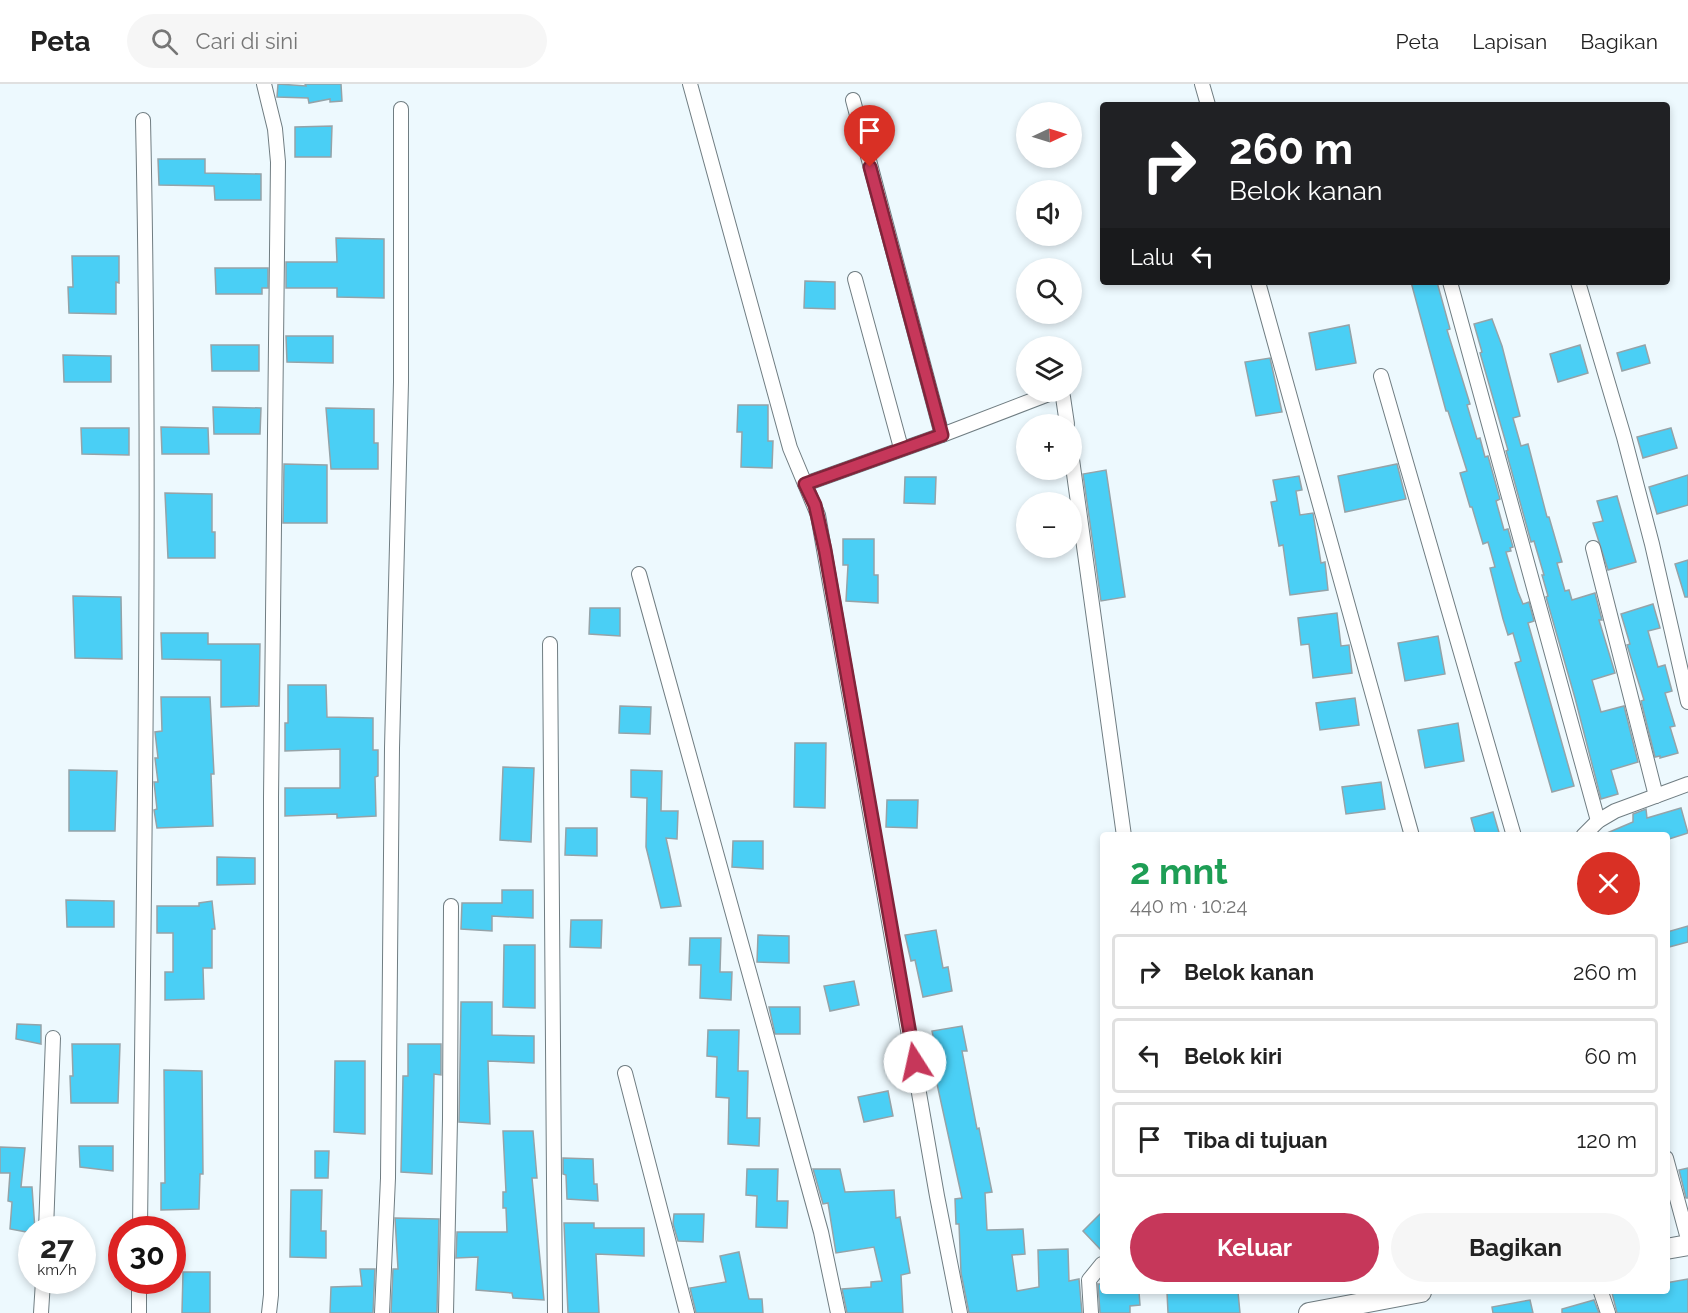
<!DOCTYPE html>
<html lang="id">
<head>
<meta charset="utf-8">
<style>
	:root { --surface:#fff; --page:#f6f6f6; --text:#222; --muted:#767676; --line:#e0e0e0; --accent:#c6375a }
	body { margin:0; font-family:Raleway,sans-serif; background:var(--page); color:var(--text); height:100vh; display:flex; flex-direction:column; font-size:22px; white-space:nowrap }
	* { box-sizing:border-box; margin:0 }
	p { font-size:20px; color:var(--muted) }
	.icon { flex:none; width:33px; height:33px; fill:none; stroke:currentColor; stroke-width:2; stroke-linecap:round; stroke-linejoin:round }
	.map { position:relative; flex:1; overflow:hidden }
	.sheet { position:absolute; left:1100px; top:748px; width:570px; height:462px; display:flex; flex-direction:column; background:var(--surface); border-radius:6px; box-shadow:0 3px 9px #0003 }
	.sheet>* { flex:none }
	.top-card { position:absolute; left:1100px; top:18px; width:570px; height:183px; border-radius:6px; box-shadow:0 3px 9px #0003; background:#202124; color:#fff; overflow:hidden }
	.needle { width:39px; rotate:86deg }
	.tools { position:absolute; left:1016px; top:18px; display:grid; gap:12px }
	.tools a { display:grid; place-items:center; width:66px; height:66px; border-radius:50%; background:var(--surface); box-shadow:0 3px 9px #0003; font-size:30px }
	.speed { position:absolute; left:18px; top:1132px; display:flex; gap:12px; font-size:30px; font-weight:700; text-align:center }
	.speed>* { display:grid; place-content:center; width:78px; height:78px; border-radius:50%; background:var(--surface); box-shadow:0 3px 9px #0003; line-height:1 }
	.speed small { font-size:15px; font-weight:400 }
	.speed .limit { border:9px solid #d22; background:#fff; color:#111 }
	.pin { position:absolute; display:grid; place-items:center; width:51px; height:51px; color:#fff; margin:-62px -26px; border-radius:50% 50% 50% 0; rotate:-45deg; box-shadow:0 0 6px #0007 }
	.pin .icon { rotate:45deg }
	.me { position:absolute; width:66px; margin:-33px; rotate:350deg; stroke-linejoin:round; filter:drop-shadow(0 0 4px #0008) }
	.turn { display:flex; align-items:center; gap:21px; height:126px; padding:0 30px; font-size:27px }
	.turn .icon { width:78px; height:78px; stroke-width:2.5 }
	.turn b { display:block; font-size:42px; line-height:51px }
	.then { display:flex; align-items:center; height:57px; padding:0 30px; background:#0003; gap:12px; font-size:22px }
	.round { display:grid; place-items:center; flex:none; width:63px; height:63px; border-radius:32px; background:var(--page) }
	.summary { display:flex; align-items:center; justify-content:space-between; height:102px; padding:0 30px }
	h1 { font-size:36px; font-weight:700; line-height:45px; color:#1e9e55 }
	.action { display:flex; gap:12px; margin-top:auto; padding:12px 30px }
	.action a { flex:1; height:69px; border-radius:36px; background:var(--accent); color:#fff; font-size:24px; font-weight:700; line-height:69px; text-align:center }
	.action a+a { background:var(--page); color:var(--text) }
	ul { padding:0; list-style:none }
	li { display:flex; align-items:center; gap:18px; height:75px; margin:0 12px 9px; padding:0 18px; border:3px solid var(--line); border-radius:6px }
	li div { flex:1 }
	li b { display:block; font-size:22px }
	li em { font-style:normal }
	header { display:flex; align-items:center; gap:36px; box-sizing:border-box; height:84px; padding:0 30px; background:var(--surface); border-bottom:2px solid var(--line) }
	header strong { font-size:28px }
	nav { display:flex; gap:33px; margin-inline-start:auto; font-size:21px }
	.search { width:420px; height:54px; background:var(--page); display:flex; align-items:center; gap:15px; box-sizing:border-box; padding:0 21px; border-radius:33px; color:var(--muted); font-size:22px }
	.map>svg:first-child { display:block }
	.building { fill:#4acff5; stroke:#95a3a8; stroke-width:1.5 }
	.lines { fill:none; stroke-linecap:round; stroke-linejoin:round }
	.street-casing { stroke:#707d82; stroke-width:16 }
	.secondary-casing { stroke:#707d82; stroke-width:22 }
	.street { stroke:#fff; stroke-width:14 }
	.secondary { stroke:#fff; stroke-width:20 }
	.route-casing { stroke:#81243a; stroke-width:15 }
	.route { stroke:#c6375a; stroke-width:10 }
</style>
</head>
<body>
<header>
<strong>Peta</strong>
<div class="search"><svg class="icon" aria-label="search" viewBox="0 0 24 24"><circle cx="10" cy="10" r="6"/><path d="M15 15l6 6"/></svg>Cari di sini</div>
<nav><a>Peta</a><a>Lapisan</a><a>Bagikan</a></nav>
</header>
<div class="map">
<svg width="1688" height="1229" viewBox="0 0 1688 1229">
	<rect width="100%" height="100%" fill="#edf9fe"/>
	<g class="building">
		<path d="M278,0l28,2 -1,-2h36l1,17 -12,1v-3l-21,4 -1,-5 -31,-1z"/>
		<path d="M332,42l-1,31h-36v-30z"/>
		<path d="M158,75h47v14l56,1v26h-46l-1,-14 -55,-1z"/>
		<path d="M336,154l48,1v59l-47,-1v-9h-51v-26h51z"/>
		<path d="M72,172h47v27l-3,-1v32l-47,-1 -1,-26h5z"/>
		<path d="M215,184h53v20h-6v6h-46z"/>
		<path d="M805,197l30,1v27l-31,-1z"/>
		<path d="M1411,198h26l13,47 -3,1 23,74 -3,1 10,34 3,-1 5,19 3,-1 12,43 -4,2 8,29 4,-1 5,18 -3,1 1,3 -5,1 12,40 5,12 6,-2 5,19 -6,2 46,163 -22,6 -37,-129 6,-2 -8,-28 -5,2 -5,-16 -13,-51 5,-1 -7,-25 -5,2 -11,-37h-2l-10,-34 7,-2 -19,-60h-2z"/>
		<path d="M1492,235l10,27 18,70 -7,2 8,28 7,-2 19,73h2l13,45 -5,1 8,28 4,-1 3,10 23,-7 6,23 1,4h-3l16,53 -23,7 9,32 23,-6 14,56 -27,8 7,24 -17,5 -26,-101 -29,-101 2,-1 -6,-21h2l-10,-34 -3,1 -25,-91 2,-1 -28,-97 2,-1 -8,-28z"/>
		<path d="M1349,241l7,38 -40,7 -7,-37z"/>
		<path d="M286,252h47v27l-46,-1z"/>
		<path d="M211,261h48v26h-47z"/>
		<path d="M1580,261l8,28 -30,9 -8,-28z"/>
		<path d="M1645,261l5,18 -28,8 -5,-18z"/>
		<path d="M63,271l48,1v26h-47z"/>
		<path d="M1270,274l12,54 -26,4 -11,-54z"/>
		<path d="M738,321h30v36h5l-1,27 -31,-1 1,-35h-5z"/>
		<path d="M213,323l48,1 -1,26h-46z"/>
		<path d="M326,324l48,1v34h4v26h-47z"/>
		<path d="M161,343l47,1 1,26h-47z"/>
		<path d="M81,344h48v27l-47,-1z"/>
		<path d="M1671,344l6,20 -34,10 -6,-21z"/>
		<path d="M284,380l43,1v58h-44z"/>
		<path d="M1397,380l9,35 -61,13 -7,-36z"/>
		<path d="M1106,386l19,127 -24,4 -18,-127z"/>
		<path d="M1688,391v30l-31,9 -8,-27z"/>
		<path d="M1299,392l3,14 -6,1 4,24 13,-2 8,50 4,-1 3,28 -38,5 -7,-50 -4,1 -8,-44 6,-1 -4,-21z"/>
		<path d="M905,393h31l-1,27 -31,-1z"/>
		<path d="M165,409l47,1v38h3v26h-47z"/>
		<path d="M1617,412l19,66 -28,8 -15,-47 10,-2 -6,-20z"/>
		<path d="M843,455h31v36h4v28l-32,-2 2,-36h-5z"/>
		<path d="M1688,476v37h-3l-10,-33z"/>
		<path d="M73,512l48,1 1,62 -47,-1z"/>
		<path d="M1653,520l7,24 -12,3 10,36 7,-2 7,26 -7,2 10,33 -5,1 8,26 -18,5v-2l-5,1 -14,-56 3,-1 -17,-55 3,-1 -9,-30z"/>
		<path d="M590,524h30v28l-31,-2z"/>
		<path d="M1337,529l4,33 8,-1 3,28 -39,5 -4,-34 -8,1 -3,-27z"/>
		<path d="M161,549h47v11h52l-1,62 -38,1v-47l-59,-1z"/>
		<path d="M1438,552l7,38 -40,7 -7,-38z"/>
		<path d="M288,601h38l1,32 46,1v32h5v26l-3,1 1,39 -39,2v-4l-52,2v-28h55v-39l-55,2v-28h3z"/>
		<path d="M161,613h49l4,77h-3l2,52 -56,2 -3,-18 3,-1 -3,-27h4l-3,-24h3l-3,-26 7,-1z"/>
		<path d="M1355,614l4,27 -39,5 -4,-27z"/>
		<path d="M620,622l31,1 -1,27 -31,-1z"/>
		<path d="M1458,639l6,38 -39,7 -7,-38z"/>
		<path d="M795,659h31l-1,65 -31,-1z"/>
		<path d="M503,683l31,1 -3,74 -31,-2z"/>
		<path d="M69,686l48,1 -2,60h-46z"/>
		<path d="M631,686l31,1 -1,40h17l-1,28 -11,-1 15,68 -20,2 -15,-61 1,-49 -16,-1z"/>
		<path d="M1381,698l4,27 -39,5 -4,-27z"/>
		<path d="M887,716h31l-1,28 -31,-1z"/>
		<path d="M1681,724l7,25 -22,7v-4h-66l33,-14v-8l13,-5 1,9z"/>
		<path d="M1493,728l7,24h-24l-5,-18z"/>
		<path d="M566,744h31v28l-32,-1z"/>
		<path d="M733,757h30v28l-31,-2z"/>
		<path d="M217,773l38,1v26l-38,1z"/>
		<path d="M502,806h31v28l-41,-2v15l-31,-2 1,-26h40z"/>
		<path d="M66,816l48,1v26h-47z"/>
		<path d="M212,817l3,28h-3v39h-9l1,31 -39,1v-28h8v-39h-16v-27h42v-3z"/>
		<path d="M571,836h31l-1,28 -31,-1z"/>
		<path d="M1688,842v16l-19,5 -2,-15z"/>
		<path d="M936,846l7,38 5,-1 4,24 -29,6 -8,-37 -4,1 -6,-26z"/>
		<path d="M758,851l31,1v27l-32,-1z"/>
		<path d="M690,854h31l-1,34h12l-1,28 -31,-2 1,-33h-12z"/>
		<path d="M504,861h31v63l-32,-1z"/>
		<path d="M854,897l5,24 -29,6 -6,-25z"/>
		<path d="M461,918h31v33l42,1v27l-46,-2 2,63 -31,-2z"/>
		<path d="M769,923h31v27h-25z"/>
		<path d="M17,940l24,1v19l-25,-5z"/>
		<path d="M962,942l5,25h-5l15,78 2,-1 13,64 -7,1 2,37 36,-1 2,25 -13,1 5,36 22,-4 -1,-37 30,-1 1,32 10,-2 3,34h-113l-8,-40 -2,-49h-3l-1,-25 7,-1 -28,-128 6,-1 -8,-38z"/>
		<path d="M708,946h31l-1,41h10l-1,47h13l-1,28 -31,-2 1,-46 -13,-1 1,-40 -10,-1z"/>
		<path d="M72,960h48l-2,59h-47l-1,-27h3z"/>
		<path d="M408,960h33v31l-7,-1 -2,100 -31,-2 2,-96h5z"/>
		<path d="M335,977h30v73l-31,-2z"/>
		<path d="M164,986l38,1 1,103h-3l-1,35 -38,1v-27h4z"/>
		<path d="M888,1007l5,25 -29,6 -6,-25z"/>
		<path d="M503,1047h30l4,47h-5l12,122 -31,-2 -1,-5 -36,-3 2,-33 -22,1 1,-26h50l-1,-24h-3v-16h3z"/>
		<path d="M79,1062h34v25l-33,-4z"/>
		<path d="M0,1063l25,1 -4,39h11l3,43h-3v3l-22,-4 2,-27 -4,-1 2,-28h-10z"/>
		<path d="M315,1067h14l-1,27h-13z"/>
		<path d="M563,1074l30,1 1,25h3l1,17 -31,-2 -1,-24 -3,-1z"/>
		<path d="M1688,1084v30h-2l-7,-28z"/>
		<path d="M747,1085h31l-1,32h11l-1,27 -31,-1 1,-31 -11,-1z"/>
		<path d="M813,1085h27l5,23 49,-2 2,28 4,-1 10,56 -9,2 2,38h-56l-5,-24 29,-2v-5l11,-1 -8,-34 -38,6 -8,-50 -5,1z"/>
		<path d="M291,1106h31l-1,41h5v27l-36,-1z"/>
		<path d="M1102,1128v39l-19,-20z"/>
		<path d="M674,1130h30l-1,28 -25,-1 -5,-17z"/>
		<path d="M395,1134l44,1 -2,94h-46l2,-44h5z"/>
		<path d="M564,1139h30v5h50v28l-48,-2 3,59h-31z"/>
		<path d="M739,1168l10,47h13l1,14h-67l-6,-25 36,-6 -6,-26z"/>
		<path d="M360,1185h15l-2,44h-43l1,-26 31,-1z"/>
		<path d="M183,1188h27v41h-28z"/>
		<path d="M1688,1195v34h-71l-5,-20 54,-1v-9z"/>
		<path d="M1098,1200h4v8h37l1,13 -10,1v7h-30z"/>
		<path d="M1167,1208h71l2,21h-72z"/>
		<path d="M1530,1216l3,13h-40l-1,-6z"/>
		<path d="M1594,1216l5,13h-37v-4z"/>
	</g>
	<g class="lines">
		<g class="street-casing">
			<g id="street">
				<path d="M264,0l11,45 3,33 -7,636v497l-2,18"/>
				<path d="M690,0l100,364 28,67 119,681 23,117"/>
				<path d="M1202,0l6,21"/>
				<path d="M853,16l89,335"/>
				<path d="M855,195l46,169"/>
				<path d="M1258,198l154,554"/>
				<path d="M1450,198l148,539"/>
				<path d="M1578,198l46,155 28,107 36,158"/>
				<path d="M1381,292l133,460"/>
				<path d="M1059,308l4,5 4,27"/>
				<path d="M1071,368l53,384"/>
				<path d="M805,400l137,-49 112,-43"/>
				<path d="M1593,464l63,248"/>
				<path d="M639,490l182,658 17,81"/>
				<path d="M550,560l5,669"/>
				<path d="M1583,752l15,-15 17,-10 73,-27"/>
				<path d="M625,989l62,240"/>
				<path d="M1666,1074l22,81"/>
				<path d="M46,1146l7,-192"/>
				<path d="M140,1146c4,-370 11,-740 3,-1110"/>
				<path d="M139,1197v32"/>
				<path d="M1601,1208l7,21"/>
				<path d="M41,1229l2,-32"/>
				<path d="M382,1229l6,-135 4,-430 9,-366v-273"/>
				<path d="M446,1229l4,-194 1,-213"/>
				<path d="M1091,1229l-2,-33 13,-16"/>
			</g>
		</g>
		<g class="secondary-casing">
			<g id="secondary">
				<path d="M1666,1165l22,-4"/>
				<path d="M1309,1229l112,-21"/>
			</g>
		</g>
		<use href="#street" class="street"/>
		<use href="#secondary" class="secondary"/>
	</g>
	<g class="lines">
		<g class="route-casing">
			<path id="route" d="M870,83l72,268 -137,49 10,21 10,45 90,512"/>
		</g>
		<use href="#route" class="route"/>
	</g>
</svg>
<div class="tools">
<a><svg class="needle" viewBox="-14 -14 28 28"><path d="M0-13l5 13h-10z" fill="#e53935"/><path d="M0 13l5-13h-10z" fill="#767676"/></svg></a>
<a><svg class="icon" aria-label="sound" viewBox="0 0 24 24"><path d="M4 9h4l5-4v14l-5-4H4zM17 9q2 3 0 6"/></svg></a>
<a><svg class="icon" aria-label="search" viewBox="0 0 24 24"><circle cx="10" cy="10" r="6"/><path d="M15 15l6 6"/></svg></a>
<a><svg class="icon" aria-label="layers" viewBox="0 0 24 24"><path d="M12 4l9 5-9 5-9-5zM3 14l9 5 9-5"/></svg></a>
<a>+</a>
<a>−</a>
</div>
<div class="speed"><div>27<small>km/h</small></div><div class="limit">30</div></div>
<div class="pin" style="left:870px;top:83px;background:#d93025"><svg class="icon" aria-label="arrive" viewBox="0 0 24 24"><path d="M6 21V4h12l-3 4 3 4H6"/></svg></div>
<svg class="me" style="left:915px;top:978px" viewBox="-20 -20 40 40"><circle r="19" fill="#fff"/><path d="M0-13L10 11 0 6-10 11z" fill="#c6375a"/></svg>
<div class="top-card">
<div class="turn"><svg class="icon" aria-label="right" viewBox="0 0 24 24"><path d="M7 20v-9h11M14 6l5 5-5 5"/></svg><div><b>260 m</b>Belok kanan</div></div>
<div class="then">Lalu<svg class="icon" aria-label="left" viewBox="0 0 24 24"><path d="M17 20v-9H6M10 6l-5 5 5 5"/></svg></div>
</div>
<section class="sheet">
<div class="summary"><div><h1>2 mnt</h1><p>440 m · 10:24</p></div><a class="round" style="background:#d93025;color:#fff"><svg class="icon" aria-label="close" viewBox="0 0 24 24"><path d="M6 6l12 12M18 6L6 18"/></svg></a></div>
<ul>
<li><svg class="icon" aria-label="right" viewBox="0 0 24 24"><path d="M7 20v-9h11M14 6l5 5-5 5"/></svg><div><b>Belok kanan</b></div><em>260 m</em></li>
<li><svg class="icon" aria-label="left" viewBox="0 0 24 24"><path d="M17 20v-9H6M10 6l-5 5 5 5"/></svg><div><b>Belok kiri</b></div><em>60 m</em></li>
<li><svg class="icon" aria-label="arrive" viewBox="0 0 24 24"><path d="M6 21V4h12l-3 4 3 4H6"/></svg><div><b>Tiba di tujuan</b></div><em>120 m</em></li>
</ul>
<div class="action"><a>Keluar</a><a>Bagikan</a></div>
</section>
</div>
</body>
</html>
